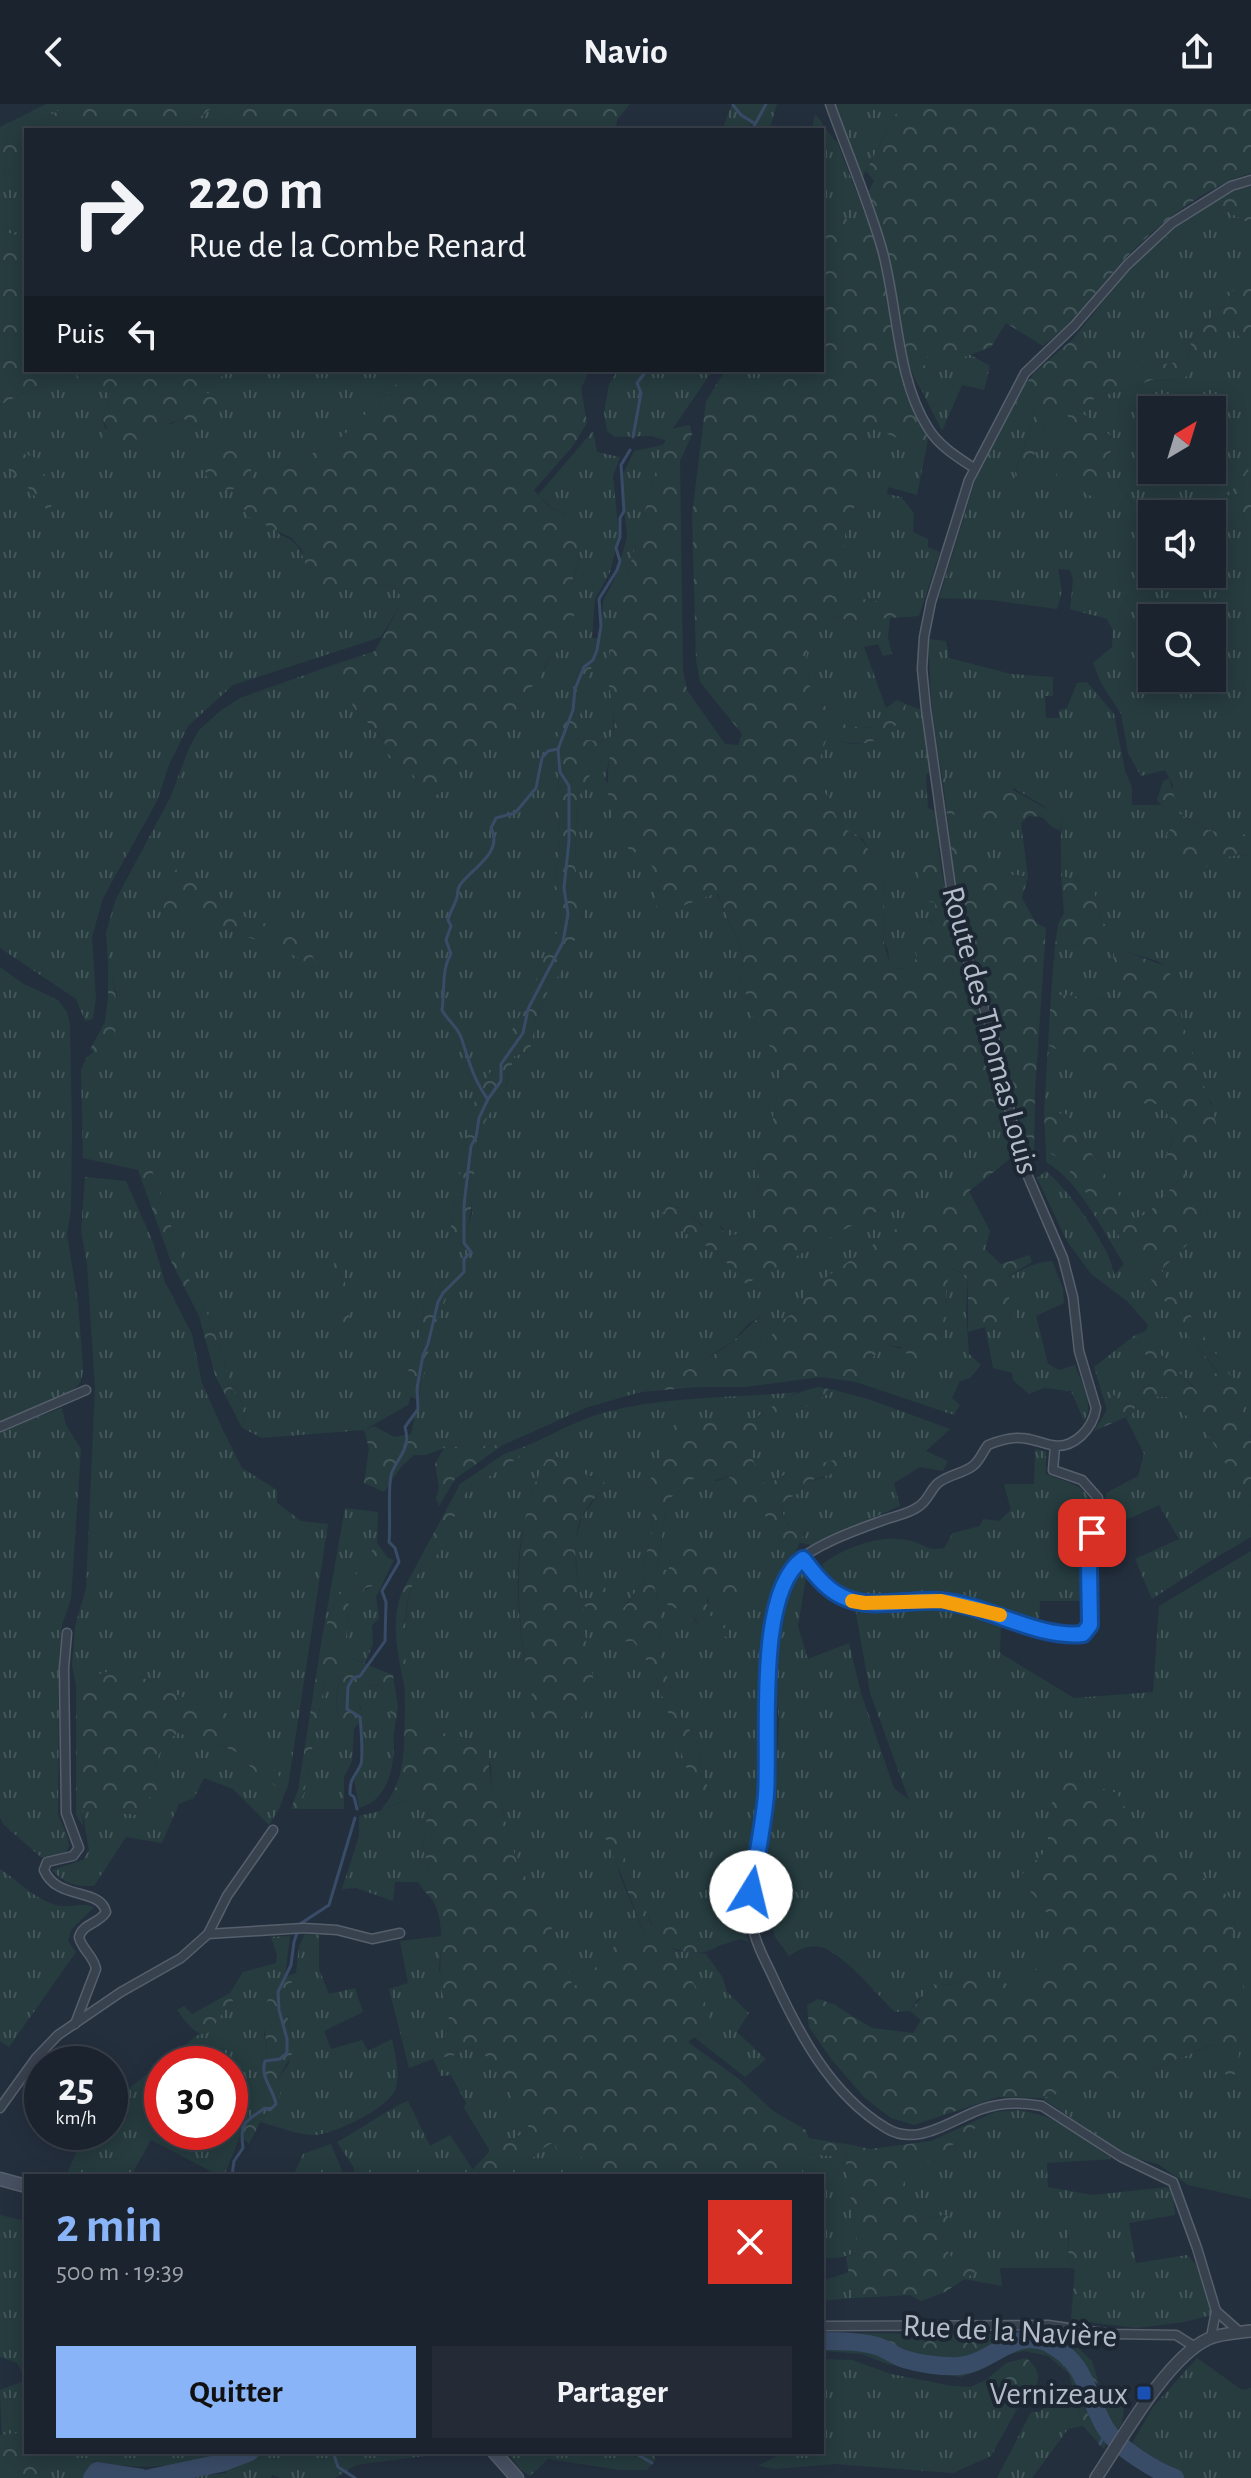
<!DOCTYPE html>
<html lang="fr">
<head>
<meta charset="utf-8">
<style>
	:root { --surface:#1b232e; --page:#242b36; --text:#f1f3f6; --muted:#a0a4aa; --line:#39404a; --accent:#8ab4f8 }
	body { margin:0; font-family:"Alegreya Sans",sans-serif; background:var(--page); color:var(--text); height:100vh; display:flex; flex-direction:column; font-size:30px; white-space:nowrap }
	* { box-sizing:border-box; margin:0 }
	p { font-size:26px; color:var(--muted) }
	.icon { flex:none; width:44px; height:44px; fill:none; stroke:currentColor; stroke-width:2; stroke-linecap:round; stroke-linejoin:round }
	.map { position:relative; flex:1; overflow:hidden }
	.details { position:absolute; left:24px; top:2070px; width:800px; height:280px; display:flex; flex-direction:column; background:var(--surface); border-radius:0px; box-shadow:0 4px 20px #0003,0 0 0 2px var(--line) }
	.details>* { flex:none }
	.hud { position:absolute; left:24px; top:24px; width:800px; height:244px; border-radius:0px; box-shadow:0 4px 20px #0003,0 0 0 2px var(--line); background:#1b232e; color:var(--text); overflow:hidden }
	.needle { width:52px; rotate:38deg }
	.buttons { position:absolute; left:1138px; top:292px; display:grid; gap:16px }
	.buttons a { display:grid; place-items:center; width:88px; height:88px; border-radius:0px; background:var(--surface); box-shadow:0 4px 20px #0003,0 0 0 2px var(--line); font-size:40px }
	.speed { position:absolute; left:24px; top:1942px; display:flex; gap:16px; font-size:40px; font-weight:700; text-align:center }
	.speed>* { display:grid; place-content:center; width:104px; height:104px; border-radius:50%; background:var(--surface); box-shadow:0 4px 20px #0003,0 0 0 2px var(--line); line-height:1 }
	.speed small { font-size:20px; font-weight:400 }
	.speed .limit { border:12px solid #d22; background:#fff; color:#111 }
	.pin { position:absolute; display:grid; place-items:center; width:68px; height:68px; color:#fff; margin:-34px; border-radius:16px; box-shadow:0 4px 12px #0006 }
	.me { position:absolute; width:88px; margin:-44px; rotate:9deg; stroke-linejoin:round; filter:drop-shadow(0 0 6px #0008) }
	.turn { display:flex; align-items:center; gap:28px; height:168px; padding:0 32px; font-size:36px }
	.turn .icon { width:104px; height:104px; stroke-width:2.5 }
	.turn b { display:block; font-size:56px; line-height:68px }
	.then { display:flex; align-items:center; height:76px; padding:0 32px; background:#0003; gap:16px; font-size:30px }
	.round { display:grid; place-items:center; flex:none; width:84px; height:84px; border-radius:0px; background:var(--page) }
	.overview { display:flex; align-items:center; justify-content:space-between; height:136px; padding:0 32px }
	h1 { font-size:48px; font-weight:600; line-height:60px; color:var(--accent) }
	.action { display:flex; gap:16px; margin-top:auto; padding:16px 32px }
	.action a { flex:1; height:92px; border-radius:0px; background:var(--accent); color:#111; font-size:32px; font-weight:600; line-height:92px; text-align:center }
	.action a+a { background:var(--page); color:var(--text) }
	header { display:flex; justify-content:space-between; align-items:center; height:104px; padding:0 32px; background:var(--surface); font-size:36px; font-weight:600 }
	.map>svg:first-child { display:block }
	.grass { fill:url(#grass-tufts); fill-rule:evenodd }
	.forest { fill:url(#forest-crowns) }
	.lines { fill:none; stroke-linecap:round; stroke-linejoin:round }
	.stream { stroke:#394c67; stroke-width:3 }
	.river { stroke:#394c67; stroke-width:18 }
	.minor-casing { stroke:#565f6c; stroke-width:11 }
	.tertiary-casing { stroke:#565f6c; stroke-width:14 }
	.secondary-casing { stroke:#565f6c; stroke-width:15 }
	.minor { stroke:#38414e; stroke-width:8 }
	.tertiary { stroke:#38414e; stroke-width:11 }
	.secondary { stroke:#465061; stroke-width:12 }
	.route-casing { stroke:#114b97; stroke-width:20 }
	.route { stroke:#1a73e8; stroke-width:14 }
	.slow { stroke:#f59e0b; stroke-width:14 }
	.transit-dot { fill:#1a4fb4; stroke:#1d2633; stroke-width:3 }
	.labels { text-anchor:middle; stroke-width:8; stroke-linejoin:round; paint-order:stroke }
	.street-label { font-size:32px; fill:#b4bcc9; stroke:#1d2633 }
	.poi-label { font-size:32px; fill:#b4bcc9; stroke:#1d2633; text-anchor:end }
</style>
</head>
<body>
<header><svg class="icon" aria-label="back" viewBox="0 0 24 24"><path d="M15 5l-7 7 7 7"/></svg>Navio<svg class="icon" aria-label="share" viewBox="0 0 24 24"><path d="M12 15V3M7 8l5-5 5 5M5 13v7h14v-7"/></svg></header>
<div class="map">
<svg width="1251" height="2374" viewBox="0 0 1251 2374">
	<defs>
		<pattern id="grass-tufts" width="24" height="20" patternUnits="userSpaceOnUse" patternTransform="scale(2)"><rect width="24" height="20" fill="#263c3f"/><path d="M3 7l-1-3M5 7V3M7 7l1-3M15 17l-1-3M17 17v-4M19 17l1-3" fill="none" stroke="#435659"/></pattern>
		<pattern id="forest-crowns" width="20" height="18" patternUnits="userSpaceOnUse" patternTransform="scale(2)"><rect width="20" height="18" fill="#263c3f"/><path d="M2 6a3 3 0 1 1 6 0M12 15a3 3 0 1 1 6 0" fill="none" stroke="#435659"/></pattern>
	</defs>
	<rect width="100%" height="100%" fill="#242f3e"/>
	<g class="grass">
		<path d="M46,0h24l-70,40v-17z"/>
		<path d="M217,0h34l-37,26h-31z"/>
		<path d="M732,0h45l-7,24 -20,-3 -2,5h-26z"/>
		<path d="M834,0h67l-39,74z"/>
		<path d="M815,10c9,9 12,20 22,28l26,67 -7,17 -29,-9 -5,10v-97h-10z"/>
		<path d="M0,70l26,2v51l-10,9 -16,-6z"/>
		<path d="M1219,103l32,17v56l-9,2 -50,57 -5,22 -77,10 -15,-18 -22,-14 46,-57 7,2 39,-46z"/>
		<path d="M1226,217l25,28v140l-3,-19 -15,46 18,4v315l-41,-4 -30,-17 -13,21 11,20 3,14 23,-1 16,-10 16,-3 15,1v583l-5,-32 -16,-31 -69,-106 25,-24 15,-31 -1,-13 -17,-31 -10,-7 8,14 -34,36 -13,5 -68,-105 -22,-1 4,-68 25,13 56,45h30l19,24 -12,30 46,-53 -8,-13 -15,-46 -21,-77 -11,-7 -33,-10 -8,-18 -14,-11 -10,-38 -31,-8c1,-19 -2,-40 2,-58l-49,-30 -33,38 40,-3 7,54 -22,-3 -13,-11c-16,0 -31,-20 -36,-34 -6,-19 2,-40 -15,-54 -9,-47 -13,-89 -13,-136l17,2 3,17 62,16 42,3v19h-8l1,22h13v-8l8,-2 10,-25 10,-1 27,32 11,57 7,16v18h30l7,8 4,-28 -8,-15 -24,6 -13,-23 -7,-39 -20,-31 -8,-20 19,-16 1,-16 -6,-12 -37,-10 3,-29 -3,-10 -12,-1 4,22 -5,18 -66,-9 -52,-2 38,-123 19,-35 9,-5 22,-31 6,2 1,12 -19,53 9,13 24,-68 11,-7 12,9 -12,14 45,52 -7,-14 21,-28 -42,-34 26,-13 30,-7 19,-8 24,1 14,-6 17,-33zM1152,306h60v60h-60zM1152,410h60v60h-60v-12l-4,-2 4,-4v-14l-8,-9 8,2zM1152,514h60v60h-60z"/>
		<path d="M932,244l24,12 13,-6 21,12 -6,24 -22,-5 -20,46 -20,-40 8,-11 2,-9 -9,-7z"/>
		<path d="M230,266h181l-70,68 -50,27 -41,16 30,54c25,7 26,31 31,53l11,5 48,-8 25,1 8,14 -22,37 -148,48 -45,41 -19,39 -12,36 -54,97 -11,39 4,61 -3,21 -8,2 -9,-22 -76,-51v-543l32,-16 44,-15 35,19 -9,26 9,26 73,-26 21,10 -2,-39z"/>
		<path d="M618,266h95l-48,70 -14,-4 -36,1 -8,-6 -3,-18 5,-29z"/>
		<path d="M725,266h61l-14,21 -26,1 -23,-18z"/>
		<path d="M866,320l60,26 -9,45 -29,-8 -1,7 14,3 13,16 -1,19 15,7v8l12,5 -21,64c-15,-11 -68,-21 -88,-19l11,-37 4,-36 11,-22z"/>
		<path d="M593,327l4,21 23,5 -7,19 6,61 -9,35 -15,27 -3,39h-3l-16,50 -3,24 -13,26 3,101 -6,53 8,22 -3,15 -20,39 -4,20 -47,89 -20,56 -21,115 14,-3 11,-30 -1,-35 7,-42 9,-23 20,-32 7,-27 14,-4 5,-11v-15l15,-35 20,-31 5,-17 10,-16 1,-22 -9,-38 2,-70 11,-13 6,-32 16,4 -5,23 55,102 -5,14 19,14 42,-17 28,63 -4,26 8,17 10,34 15,18 9,18 -15,84 -9,9c3,23 -2,46 -1,70l-29,5 -7,-10h-17l-19,-16 -17,-6 -7,14 57,35 29,30 147,-81 34,-32 35,-17 42,-39 2,20 7,21 -19,16 -8,-4 -144,101 -41,39 -25,17 -9,19 -8,5 1,-32 -13,8 -14,16 -42,29 -51,23 -53,15 -85,38 -58,2 -34,-13 22,-104 15,-38 -2,-13 -22,27 -3,24 -15,48 -1,13 6,5 -3,9 -44,25 -102,8 -20,-10 4,-20 -17,-24 -5,-25 -18,-48 -15,-26 -41,-120 -12,5 -55,-12 -2,-88 5,-12 8,-6 16,10 7,-67 -9,-32 -2,-30 9,-32 55,-103 19,-50 10,-18 21,-19 20,-13 90,-32 18,24 5,17 31,34 2,11 33,28 5,12 22,-19 21,-10 36,-29 24,-45 18,-21 3,-9 20,-17 6,-44 -5,-10c17,-35 10,-42 -5,-75l-13,-6 -13,-12z"/>
		<path d="M663,341l-36,131 -2,22 -17,78 6,28 -1,31 -10,7 -28,-4 5,-24 8,-19v-16l13,-41 2,-37 14,-27 10,-37 -6,-59 13,-27z"/>
		<path d="M836,512l13,5 41,-3 -2,20 4,16 -9,2 -5,-12 -14,3 22,61 -10,20 -29,-2 -11,-8 -5,-9 -15,-7 -6,-14 -4,-29 4,-28 8,-12z"/>
		<path d="M906,600l16,6v13l10,47 -6,5 2,33 9,4 2,41 -11,3 9,66 -1,8 -7,-11 -12,38 -7,11 -20,1 -2,-19 -5,-11 2,-65 -7,-7 -15,-28 -21,-10 -27,-58 12,-34c7,2 17,6 25,7 22,1 52,-17 54,-40z"/>
		<path d="M1085,840l29,9 -1,17 15,27 -34,3 -27,-5h-16l4,-49z"/>
		<path d="M0,863l22,16 36,17 9,12 3,13 2,104 -1,80 -4,25 11,69 5,63c0,7 -1,14 -5,19 -12,16 -59,29 -78,37z"/>
		<path d="M1046,1047l13,6 60,78 5,19 17,10 37,58 41,52h-7l-15,16 -37,-36 -14,-23 2,-6 -21,-24 -36,-27 -24,-33 -30,-63 9,-7c21,17 67,79 68,104l10,-11c-22,-34 -43,-81 -78,-102z"/>
		<path d="M85,1073l41,4 27,61 12,40 27,52 10,49 20,45 20,40 35,22v13l24,18 27,3 -40,262 -36,-40 -13,-6 -3,-14 -10,-13 -30,-9 -57,-28 -63,10 -4,-21 3,-39 11,-38 9,-200 -8,-124 -6,-33z"/>
		<path d="M1052,1157l11,27 1,15 -28,13 12,48 11,6 16,-5c6,17 20,40 9,56l-13,-30 -27,-3 -15,6 -16,-14 -1,-7 -19,-5 -8,-42 23,-2 2,-21 -4,-25c19,-9 24,-15 46,-17z"/>
		<path d="M950,1164l18,8 -2,36 3,42 12,11 -11,13 -10,3 -8,17 8,7 -6,10 -98,-33 16,-24 13,-13 54,11 8,-44 -1,-25z"/>
		<path d="M1135,1231l14,26 17,15 -13,5 -29,25 -11,-11 -6,15 -13,-43z"/>
		<path d="M834,1286l34,9 82,30 -24,22 22,10 -5,10 -23,-4 -26,16 6,23 -89,39 -13,-3 8,-10c-18,-8 -25,-9 -23,-30l17,-10 5,-10 22,-5 -34,-7 -28,16 -21,-43z"/>
		<path d="M798,1288l-35,20 -13,12 -33,-6 -66,60 2,52 -12,43 5,8c-10,7 -15,19 -24,27l-15,-12 -2,-10 -15,16 -7,2c26,17 13,21 26,43l7,-5 17,-1 21,30 35,104 21,17 -9,-24 -4,-26 -18,-29 -22,-67 5,-16 -8,-48 8,4 7,20 23,7 4,10 12,-9 1,-57 -16,-23 -9,-2 -16,39h-11l10,-70 31,-26 19,6 15,-5v24c11,6 28,11 37,19 12,12 10,30 24,40l-15,19 -15,59 -3,41 -2,110 -17,107 1,24 7,23 -9,-3 -22,7 -8,-8 -13,2 -45,-16 -55,-105 17,34 6,23 24,57 -34,16 -20,25 -17,14 -12,-38 -25,-59 -18,-24 -14,-51 -3,-21 -9,-6 -1,-23 -16,-26 -46,-10 -24,-16c0,-29 -3,-107 8,-131 9,-20 29,-29 40,-47l-8,-11 10,-9 5,-15 12,-17 13,-5 32,-21 9,-12c26,-11 53,-27 80,-34 63,-16 128,-14 192,-20zM577,1362l10,10h7l11,9 -23,32 -7,25 3,45 8,56 -21,80 -24,6c-17,-60 -29,-128 -20,-190 3,-16 8,-32 11,-48z"/>
		<path d="M1150,1292l22,1 19,25 15,9 33,52 12,23v31l-49,29 -50,33 -17,-40 44,-20 -20,-34 -55,25 2,-37 32,-17 6,-22 -18,-36 5,-3 7,-13z"/>
		<path d="M62,1304l4,17 15,24 -10,150 -9,26 -3,30 -1,160 9,20 2,11 -3,7 -24,5 -38,-33 -4,-7v-387z"/>
		<path d="M1035,1345l11,3v22c17,8 36,8 45,27l-6,21 -2,79h-43l-1,22c-31,-11 -62,-25 -95,-29 -46,-5 -96,25 -122,-29 21,-18 65,-33 92,-23 14,4 13,9 30,6l9,-15 27,-7 3,-7 16,2 12,-11 -7,-26h30z"/>
		<path d="M345,1404l33,4 -1,31 -44,62 -11,33z"/>
		<path d="M1251,1447v648l-63,-14 -30,-21 -31,-8 -85,-58 95,-26 12,-1 65,-27 24,10 -3,-20 8,-19v-36l-11,-30v-14l6,-31 -44,-33 -65,-56 -13,-22 -46,-14 -22,42 1,27c-10,11 -23,18 -29,31l20,24 28,43 -36,26 -14,17 -25,-11 -55,8 -21,14 -7,11 -15,1c-19,-18 -47,-54 -71,-64 -12,-5 -25,1 -35,8l-14,-19 -7,-25 -4,-35 10,-63 5,-95 -5,-43 15,-90 9,-15 8,6 -8,49 10,33 41,-16 12,50 33,95 15,12 -39,-107 -15,-85 82,-2 28,4 36,10 -1,33 74,45 79,-6 6,-86z"/>
		<path d="M388,1454l6,2 -18,37 3,21 -7,8 1,18 -8,19 -15,-5 -9,-13 5,-8 3,-40 27,-12z"/>
		<path d="M326,1571l14,2c-4,24 -10,38 14,52l-2,32 -8,16v32h-48l8,-16z"/>
		<path d="M357,1581l25,1c16,32 22,111 -23,122l-5,-29 8,-16 -1,-55 -5,-9z"/>
		<path d="M181,1628c12,13 19,17 35,11l24,11 13,16 32,23 -6,16 -10,16 -36,-36 -29,-11 -10,20 -15,6 -17,39 -36,-6 -32,49c-19,0 -28,-1 -42,-16l31,-10 6,-10 -7,-41 57,6 9,-18 16,-10 -11,-10c3,-17 9,-39 28,-45z"/>
		<path d="M408,1695l16,1 4,11 -5,34 5,24 -4,22 -6,-9h-23l-2,19 -37,-13 -14,1 17,-53v-20l21,-5z"/>
		<path d="M0,1765c19,12 39,35 62,37 12,1 19,-4 32,1l-23,23 -3,11 8,11 -67,95 -9,-6z"/>
		<path d="M305,1830l14,1v34l10,25 26,-6 8,24 -39,19 7,18 31,-9 6,11 24,-12c3,16 8,32 4,48 -4,20 -63,48 -82,48 -18,0 -37,-9 -54,-13l14,-15 6,-12 -2,-16 11,-15 2,-28 -4,-23v-21l9,-19 3,-27z"/>
		<path d="M290,1832l-5,40 -8,3 -13,54 3,19 -6,44 -21,40 -16,40h-4l-69,-36 -20,36h-65l14,-33c20,-1 35,-10 48,-27l-13,-17 84,-65 10,-2 14,-21 10,-10 -3,-8 13,-21 33,-9 1,-7 -6,-19zM162,1960h68v68h-68z"/>
		<path d="M442,1832l-3,33 11,54 -7,23 12,9 17,-9 20,15 38,69 -40,21 -26,-43 2,-5 -15,-28 -10,1 -8,-17 -24,9 -20,-79 19,-6 -8,-42z"/>
		<path d="M663,1839l14,8 29,3 17,24 4,14 22,21 -12,19 29,27 -21,18 -51,-40 16,-11 -15,-40z"/>
		<path d="M408,1997l22,45 20,-11 27,41h-123v-8l-17,-26c14,-7 63,-40 71,-41z"/>
		<path d="M1016,2006c41,4 63,25 96,49l-65,4 1,24 45,8 75,-8 5,7 2,21 -46,8 7,40 51,-8 9,10 16,50 -28,7 -47,6 -57,-7 1,-41 -4,-38 -9,-8v34h-68l2,18 -38,-7 14,-9 -22,-4 -15,-27 13,-12 -10,-12 -18,4 -20,-18 -2,-36 27,-4 46,-34v-7l18,-8z"/>
		<path d="M555,2039l3,11 20,1 35,21h-114c9,-10 23,-11 34,-19 8,-6 11,-13 22,-14z"/>
		<path d="M838,2039l9,1 -1,20 12,87c-12,6 -23,9 -36,6v-81h-20v-22l34,2z"/>
		<path d="M331,2040l13,32h-51l10,-22z"/>
		<path d="M0,2111l26,6v158l-9,-16 -17,-6z"/>
		<path d="M849,2168l4,26 -31,3v-20z"/>
		<path d="M1197,2254l45,32 9,-2v90h-55l-32,-11 -31,-25 20,-35z"/>
		<path d="M822,2255l30,1 39,14 61,12 18,1 16,-7c8,15 15,22 31,29l-26,47 -38,17 -118,-9 -60,5 -17,-3 26,-14h38z"/>
		<path d="M26,2276v52l-24,5 -2,-47z"/>
		<path d="M1074,2290l9,32 -15,3 -36,49h-35l34,-66h9l13,-17z"/>
		<path d="M42,2348h184c-49,15 -81,19 -132,9l-11,17h-44z"/>
		<path d="M231,2348h224l-99,13 -21,13h-55l-8,-3 -1,3h-88l43,-5z"/>
		<path d="M507,2348h116l13,5 5,-5h10l5,7 -9,11h-27l-72,-11 -18,17 -9,-6z"/>
	</g>
	<g class="forest">
		<path d="M70,0h147l-34,26h-157v46l-26,-2v-30z"/>
		<path d="M251,0h379l-13,16 -1,10h-402z"/>
		<path d="M901,0h350v69c-44,12 -96,53 -127,87 -27,29 -49,61 -81,86l-37,-23 -15,24 -35,13 -25,-11 -8,15 9,7 -2,9 -8,11c-25,-38 -23,-89 -33,-132 -6,-22 -13,-44 -22,-65l7,-13 -8,-10z"/>
		<path d="M1251,83v37l-32,-17 -54,31 -40,47 -6,-3c31,-34 85,-90 132,-95z"/>
		<path d="M863,105l17,42 25,139 23,49 -2,11 -60,-25 -9,77 -11,22 -4,36 -10,36c20,0 71,8 87,20l-70,5 -13,-5 -17,3 -9,12 -4,28 4,29 6,14 15,7 5,9 11,8 28,2 11,-20 11,-8 9,4c-1,10 -5,16 -12,23 -24,22 -38,18 -67,11l-12,33 27,58c25,4 27,29 43,45l-2,65 8,30 19,-1 7,-11 -5,-19 16,-19 8,10 -1,-26c-16,-3 -15,-15 -17,-29l10,-18 11,-3 10,61 45,142 11,58 -42,39 -35,17 -34,32 -148,82 -28,-31 -57,-35 7,-14 17,6 18,16 10,-7 15,17 29,-5c-1,-24 4,-47 1,-71l9,-8 15,-84 -9,-18 -15,-18 -10,-34 -8,-17 4,-26 -27,-62 -43,16 -17,2 -2,-16 5,-14 -20,-36 -6,10c-25,-27 -30,-64 -24,-99l-16,-4 -6,32 -11,14 -2,69 9,38 -1,22 -10,16 -4,17 -21,31 -15,34v16l-5,11 -14,4c-2,8 -4,17 -7,25 -7,20 -22,35 -28,56 -10,37 0,87 -24,116l-8,-5 26,-143 61,-117 5,-20 20,-39 3,-15 -8,-22 6,-53 -3,-101 12,-26 4,-24 16,-50h12l-13,41v16l-8,19 -5,24 28,4 10,-7c5,-21 -5,-41 -5,-61 0,-34 16,-64 19,-98l36,-131 8,-16 19,-4 2,10 -12,26 3,208 4,21 38,54 13,1 4,-11 -42,-52 -4,-22 -4,-145 14,-114 17,-27 23,18 25,-1 15,-21h36v-143l4,-10 16,-1 14,10z"/>
		<path d="M26,123v143h204l-27,20 14,10 3,12 -15,17 -21,-10 -14,4 -18,24 -19,-9 -22,7 -9,-7 5,-11 -5,-8 9,-26 -24,-3 -11,-16 -44,15 -32,16v-175l15,5z"/>
		<path d="M1251,176v69l-25,-27 -20,20 -17,33 -14,6 -24,-1 -19,8 -30,7 -26,13 42,34 -21,28 7,14 -2,18 -46,-25 3,-46 11,-13 -11,-9 -11,7 -24,68 -8,6 -1,-18 19,-54 -1,-12 -6,-2 -22,31 -9,5 28,-54 11,-14 38,-33 22,14 15,18 77,-10 5,-22 50,-58z"/>
		<path d="M411,266h175l1,6 -6,12 6,35 -14,23 -39,44c5,6 11,14 18,18 3,2 8,3 11,5 25,17 17,53 6,75l5,10 1,14 -7,30 -20,17 -11,25 -10,5 -24,45 -36,29 -21,10 2,16 -14,7 -10,-4 -5,-12 -33,-28 -2,-12 -31,-33 -5,-17 -18,-24 45,-15 28,-51 -8,-14 -25,-1 -48,8 -11,-5 -9,-38 -10,-12 -43,-21 -11,-18 10,-17 -19,9 -22,-14 -8,-30 39,-12c18,18 12,24 13,45l40,-15 50,-27z"/>
		<path d="M3,344l31,9 20,34 1,8 -6,11 -7,-4 -16,-21 -26,-23z"/>
		<path d="M1248,364l3,21v31l-19,-4 -11,-10z"/>
		<path d="M942,671c17,14 9,35 15,54 5,14 20,34 36,33l13,12 22,3 -6,21 14,25 10,5 -11,164 -1,62 -6,2 -26,-110 -43,-135z"/>
		<path d="M1169,674l10,36 31,17 41,4v21l-15,-1 -16,3 -16,10 -23,1 -3,-14 -11,-20 12,-21 -10,-1 -12,-13 6,-19z"/>
		<path d="M998,683c17,1 22,7 36,15 10,6 20,9 29,16l-3,13 -9,-5 -9,-9 -13,-1 -8,7 -40,4c-1,-17 1,-33 17,-40z"/>
		<path d="M187,761l20,31 25,17 41,13 35,21 11,22 -43,-23 -113,-36 6,-26 8,-17z"/>
		<path d="M1061,772l31,8 10,38 14,11 8,18 44,16c8,27 14,54 22,80 9,31 25,58 28,90 -14,14 -26,22 -45,26l10,8 17,31 1,13 -15,31 -25,24 69,106 12,5 9,58v67l-45,-75 -15,-9 -19,-25 -22,-1 -12,6 -7,13 -37,16 13,-21 6,-16 11,12 29,-25 12,-5 -16,-15 -14,-26 11,-4 14,23 36,36 16,-16 7,-1 -41,-51 -37,-58 -17,-10 -5,-19 -60,-77 -13,-7 -2,-38 22,1 68,105 13,-5 34,-36 -15,-20 12,-31 -19,-23 -30,-1 -56,-45 -25,-13 3,-50h16l27,5 34,-3 -15,-27 1,-17 -29,-9 -30,2 3,-22 6,-11z"/>
		<path d="M108,859c13,43 10,56 2,100l-20,-14 15,-27 3,-25z"/>
		<path d="M150,1060l41,121 15,26 18,48 5,25 17,24 -4,20 -27,-53 -16,-59 -29,-57 -32,-89z"/>
		<path d="M987,1062l8,5 -26,20 21,40 -5,18 16,15 29,-9 2,7 -26,16 4,25 8,24c-17,-5 -34,0 -50,5v-56l-17,-8 -5,19 1,25 -8,44 -22,9 -16,-18 -16,-2 -13,13 -16,24 -35,-5 -75,10h-48l-57,5c32,-15 64,-29 92,-51 10,-8 17,-18 29,-25l-2,31 8,-4 9,-19 25,-17 4,-16z"/>
		<path d="M333,1149l6,2 4,10 7,57 -9,24z"/>
		<path d="M447,1175l2,13 -16,38 -15,71 -13,-9 1,-14 15,-48 3,-24 16,-26z"/>
		<path d="M818,1283l16,3 -89,53 20,43 28,-16 57,-14 -1,13 -44,13 -5,10 -17,10 -1,13 6,9 18,-1c0,11 -9,23 -13,36 -14,-10 -12,-28 -24,-40 -9,-8 -26,-13 -37,-19l-1,-24 -26,7 -7,-8 -31,26 -10,69h11l15,-38 10,2 44,56 -1,15 -25,-13 -4,7 1,15 21,14 -2,9c-16,-6 -28,-8 -35,-24l-24,-7 -6,-20 -8,-3 8,47 -5,16 22,67 18,29 4,26 9,25 -5,4 -16,-22 -35,-104 -21,-30 -16,1 -9,6c-11,-22 -1,-28 -25,-43l3,38 10,49 -10,20 -9,10 -37,7c-20,-76 -32,-161 -8,-237 4,-13 12,-27 17,-39l28,13 10,10 15,1 3,8c-7,10 -17,20 -23,31 -11,22 -6,65 0,88l8,-2 6,-14 9,-2 2,10 16,12c9,-8 13,-20 23,-27l-5,-8 12,-43 -2,-52 26,-60h40l33,5c20,-17 42,-30 68,-36z"/>
		<path d="M374,1322l20,11 17,-3 34,13 58,-2 -48,34 -16,27 -3,-8 3,-11 -4,-23 9,-16 -18,7h-12l-13,12 -17,25 -20,-9 5,-35 -5,-18z"/>
		<path d="M526,1342l-8,12 -33,21 -13,5 -12,17 -5,15 -10,9 9,11c-12,18 -32,27 -41,47 -13,29 -5,75 -8,107 -6,-32 -15,-64 -4,-96l59,-110 44,-30z"/>
		<path d="M377,1439l11,15 -11,27 -12,3 -4,9 -12,1 -3,39 -4,8 8,13 43,17 5,32 -6,38 -1,-30 -9,-29 -25,-1c-1,13 4,21 5,34l-8,10c-24,-14 -17,-28 -14,-52l-14,-2 -22,118 -8,16h-5l7,-19 24,-152 11,-33z"/>
		<path d="M115,1565l24,7 57,28 30,9 10,13 3,14 13,6 36,40 -3,7 -32,-23 -13,-16 -23,-11 -14,5 -12,-5 -10,-11c-19,6 -25,28 -28,45l11,10 -3,12 -13,-2 -9,18 -57,-6 1,17 -7,-11v-129l19,-3 5,-9z"/>
		<path d="M405,1610l24,16 46,10 12,9 5,40 9,6 3,21 14,51 18,24 25,59 12,37 17,-13 20,-25 34,-17c-16,-38 -29,-77 -48,-113h13l42,105 15,4 24,-7 7,19 13,-2 8,8c-18,12 -35,6 -53,-1 15,24 46,51 45,81l-22,16 51,37 34,32 33,19 3,8 29,5 -2,13 -34,-2v22h-189l-35,-21 -20,-1 -4,-11c-10,2 -13,9 -21,14 -11,8 -25,10 -34,19h-22l-5,-6 18,-19 40,-21 -38,-69 -20,-15 -17,9 -22,4c8,-10 15,-21 16,-34 1,-12 -6,-26 -8,-37 -4,-31 10,-75 -17,-97l4,-23 -5,-23 5,-34 -4,-11 -17,-1 -27,12c27,-31 23,-58 25,-97z"/>
		<path d="M1070,1675l47,14 12,22 65,56 45,33 -7,31v14l11,30 2,17 -2,19 -8,19 4,20 -3,19 -8,7 -15,-36 -64,27 -12,1 -95,26 -44,-1 -84,28 -23,-7 -26,-20 -33,-38 -23,-33 -2,-22 11,-6 15,5 39,24 41,5 8,-13 -11,-9 23,-27c19,6 39,-9 60,-6 8,2 17,8 25,11l14,-17 36,-26 -28,-43 -20,-24c6,-13 19,-20 28,-31 0,-33 -3,-45 22,-69z"/>
		<path d="M296,1869l-9,19 3,8 -3,13 6,39 -15,27 2,16 -6,12 -14,15 -11,22 -9,-8 21,-40 6,-44 -4,-41 14,-32z"/>
		<path d="M230,1889l3,8c-25,24 -22,56 -56,9l7,-4 8,8z"/>
		<path d="M977,2016v7l-46,34 -27,5 2,35 20,18 19,-4 8,4 1,8 -13,12 15,27 21,-1 1,5 -33,22 -24,9 -11,-6 -57,3 -7,-41 12,-6 -12,-87 1,-20 23,5 61,-8z"/>
		<path d="M1069,2122c16,13 12,74 11,95l-9,-2 4,-50 -7,-1z"/>
		<path d="M836,2229l175,1 -34,21 -17,7 -53,-6 -31,-13 -46,-6z"/>
		<path d="M1046,2230h17l29,27 8,26 24,21 -2,15 -6,9 -18,-33 2,-12 -32,-36z"/>
		<path d="M1040,2241c39,18 48,59 68,95l-4,9 -21,-23 -14,-52 -21,-18 -24,-5 -19,4 -27,16 -18,6 -73,-13 -25,-10 -40,-3v-6l57,5 16,10 55,8 16,-1 22,-8 21,-11z"/>
		<path d="M1026,2254c24,19 7,35 -9,51 -16,-7 -23,-14 -31,-29l20,-17z"/>
		<path d="M26,2328v20h16l-3,26h-39v-43z"/>
		<path d="M1133,2338l31,25 32,11h-40l-33,-21z"/>
	</g>
	<g class="lines">
		<g class="stream">
			<path d="M733,1l8,10 13,8"/>
			<path d="M752,26l14,-26"/>
			<path d="M633,333l8,-44 -4,-10 10,-13"/>
			<path d="M487,994c-14,-19 -19,-40 -26,-61 -4,-11 -14,-17 -19,-27 3,-19 -1,-40 9,-56l-5,-14 5,-14 -3,-6c2,-9 7,-15 9,-23 1,-4 0,-8 3,-12 11,-16 44,-32 31,-57l5,-10 19,-5 21,-25 6,-30 6,-7 10,-2"/>
			<path d="M357,1705l-3,-12 -4,-3c0,-18 5,-16 11,-30 2,-8 0,-38 -1,-47l-13,-8 1,-22 5,-9 7,-2 25,-35 1,-39 -4,-11 17,-29 -4,-14 -6,-6c2,-16 -2,-59 3,-70 8,-18 19,-24 13,-45l13,-18 -1,-21 6,-33 5,-11 10,-42 5,-9 21,-21v-13l7,-7 -7,-9v-38l7,-59 5,-9 3,-19 9,-19 13,-18v-17l22,-31 5,-24 35,-67 5,-28 -4,-26 5,-47v-55l-9,-14 -2,-23 15,-39 2,-21 9,-22 9,-7 4,-10 4,-24 -2,-27 18,-29 3,-9 -4,-13 4,-11v-19l4,-7 -3,-46 9,-15"/>
			<path d="M232,2072l2,-15 9,-13c-4,-27 4,-27 22,-40l5,2 6,-6c-3,-16 -16,-26 -11,-43l15,-2 7,-6v-14l-8,-29 -1,-18 13,-27 3,-23 6,-18 29,-19 26,-87"/>
			<path d="M1100,2340l7,-14"/>
			<path d="M333,2348l5,15 17,11"/>
			<path d="M633,2348l19,11"/>
		</g>
		<g class="river">
			<path d="M822,2237c18,0 37,0 55,5 10,3 18,10 27,13 16,5 38,8 55,7 32,-2 56,-40 91,-22 39,21 36,53 56,85 12,19 48,41 69,49"/>
			<path d="M92,2374l5,-7 45,7"/>
			<path d="M150,2374l71,-15 29,-11"/>
		</g>
		<g class="minor-casing">
			<g id="minor">
				<path d="M830,0c17,48 38,96 52,145 16,57 14,129 46,179 11,18 29,29 46,40"/>
				<path d="M0,1323l86,-37"/>
				<path d="M803,1455c13,17 25,33 45,40 23,9 65,0 92,2 48,4 97,38 143,33l7,-9 -1,-59 9,-68 -16,-18 -29,-10 2,-24"/>
				<path d="M67,1529l-3,35 2,145 13,35 -6,8 -26,6 -3,8c13,31 56,17 62,42 -7,12 -23,11 -27,25 3,13 15,19 17,32l-21,55"/>
				<path d="M208,1830l19,-38 46,-66"/>
				<path d="M0,2004l36,-50 22,-23 63,-43 60,-34 27,-24 96,-6 33,2 35,9 28,-6"/>
				<path d="M1216,2207l25,22"/>
				<path d="M822,2222l226,-1 62,9 66,1 19,12"/>
				<path d="M1211,2233l5,-26 -19,-63 -24,-66 -52,-25 -79,-51c-21,-4 -40,-4 -60,3 -30,10 -64,39 -96,19 -56,-34 -88,-96 -114,-153 -6,-13 -13,-25 -17,-39 -13,-46 8,-97 11,-144 3,-48 -6,-192 26,-226 21,-21 64,-36 92,-46 11,-4 24,-6 34,-13 9,-5 12,-16 19,-23 11,-10 27,-10 37,-19 6,-5 9,-14 14,-20 10,-4 21,-8 32,-7 11,0 21,5 31,7 23,5 42,-17 45,-37l-17,-57 -6,-54 -10,-39 -43,-100 -26,-120 -38,-114 -30,-215 -4,-40 2,-32 7,-35 38,-122 56,-107 49,-47 53,-61 45,-42 59,-37 20,-6"/>
			</g>
		</g>
		<g class="tertiary-casing">
			<path id="tertiary" d="M1096,2374c26,-39 71,-120 112,-139 13,-6 30,-6 43,-8"/>
		</g>
		<g class="secondary-casing">
			<g id="secondary">
				<path d="M0,2075l26,7"/>
				<path d="M494,2348l23,26"/>
			</g>
		</g>
		<use href="#minor" class="minor"/>
		<use href="#tertiary" class="tertiary"/>
		<use href="#secondary" class="secondary"/>
	</g>
	<g class="lines">
		<g class="route-casing">
			<path id="route" d="M751,1788c5,-32 12,-65 15,-97 4,-56 -11,-203 37,-236 13,17 25,33 45,40 25,10 64,0 92,2 49,4 96,38 143,33l7,-9 -1,-59 3,-33"/>
		</g>
		<use href="#route" class="route"/>
		<path class="slow" d="M852,1497l12,2 77,-2 59,14"/>
	</g>
	<rect class="transit-dot" x="1136" y="2281" width="16" height="16" rx="4"/>
	<g class="labels">
		<g class="street-label">
			<text transform="translate(991 926) rotate(75)" y="11">Route des Thomas Louis</text>
			<text transform="translate(1010 2226) rotate(3)" y="11">Rue de la Navière</text>
		</g>
		<g class="poi-label">
			<text x="1128" y="2300">Vernizeaux</text>
		</g>
	</g>
</svg>
<div class="buttons">
<a><svg class="needle" viewBox="-14 -14 28 28"><path d="M0-13l5 13h-10z" fill="#e53935"/><path d="M0 13l5-13h-10z" fill="#a0a4aa"/></svg></a>
<a><svg class="icon" aria-label="sound" viewBox="0 0 24 24"><path d="M4 9h4l5-4v14l-5-4H4zM17 9q2 3 0 6"/></svg></a>
<a><svg class="icon" aria-label="search" viewBox="0 0 24 24"><circle cx="10" cy="10" r="6"/><path d="M15 15l6 6"/></svg></a>
</div>
<div class="speed"><div>25<small>km/h</small></div><div class="limit">30</div></div>
<div class="pin" style="left:1092px;top:1429px;background:#d93025"><svg class="icon" aria-label="arrive" viewBox="0 0 24 24"><path d="M6 21V4h12l-3 4 3 4H6"/></svg></div>
<svg class="me" style="left:751px;top:1788px" viewBox="-20 -20 40 40"><circle r="19" fill="#fff"/><path d="M0-13L10 11 0 6-10 11z" fill="#1a73e8"/></svg>
<div class="hud">
<div class="turn"><svg class="icon" aria-label="right" viewBox="0 0 24 24"><path d="M7 20v-9h11M14 6l5 5-5 5"/></svg><div><b>220 m</b>Rue de la Combe Renard</div></div>
<div class="then">Puis<svg class="icon" aria-label="left" viewBox="0 0 24 24"><path d="M17 20v-9H6M10 6l-5 5 5 5"/></svg></div>
</div>
<section class="details">
<div class="overview"><div><h1>2 min</h1><p>500 m · 19:39</p></div><a class="round" style="background:#d93025;color:#fff"><svg class="icon" aria-label="close" viewBox="0 0 24 24"><path d="M6 6l12 12M18 6L6 18"/></svg></a></div>
<div class="action"><a>Quitter</a><a>Partager</a></div>
</section>
</div>
</body>
</html>
